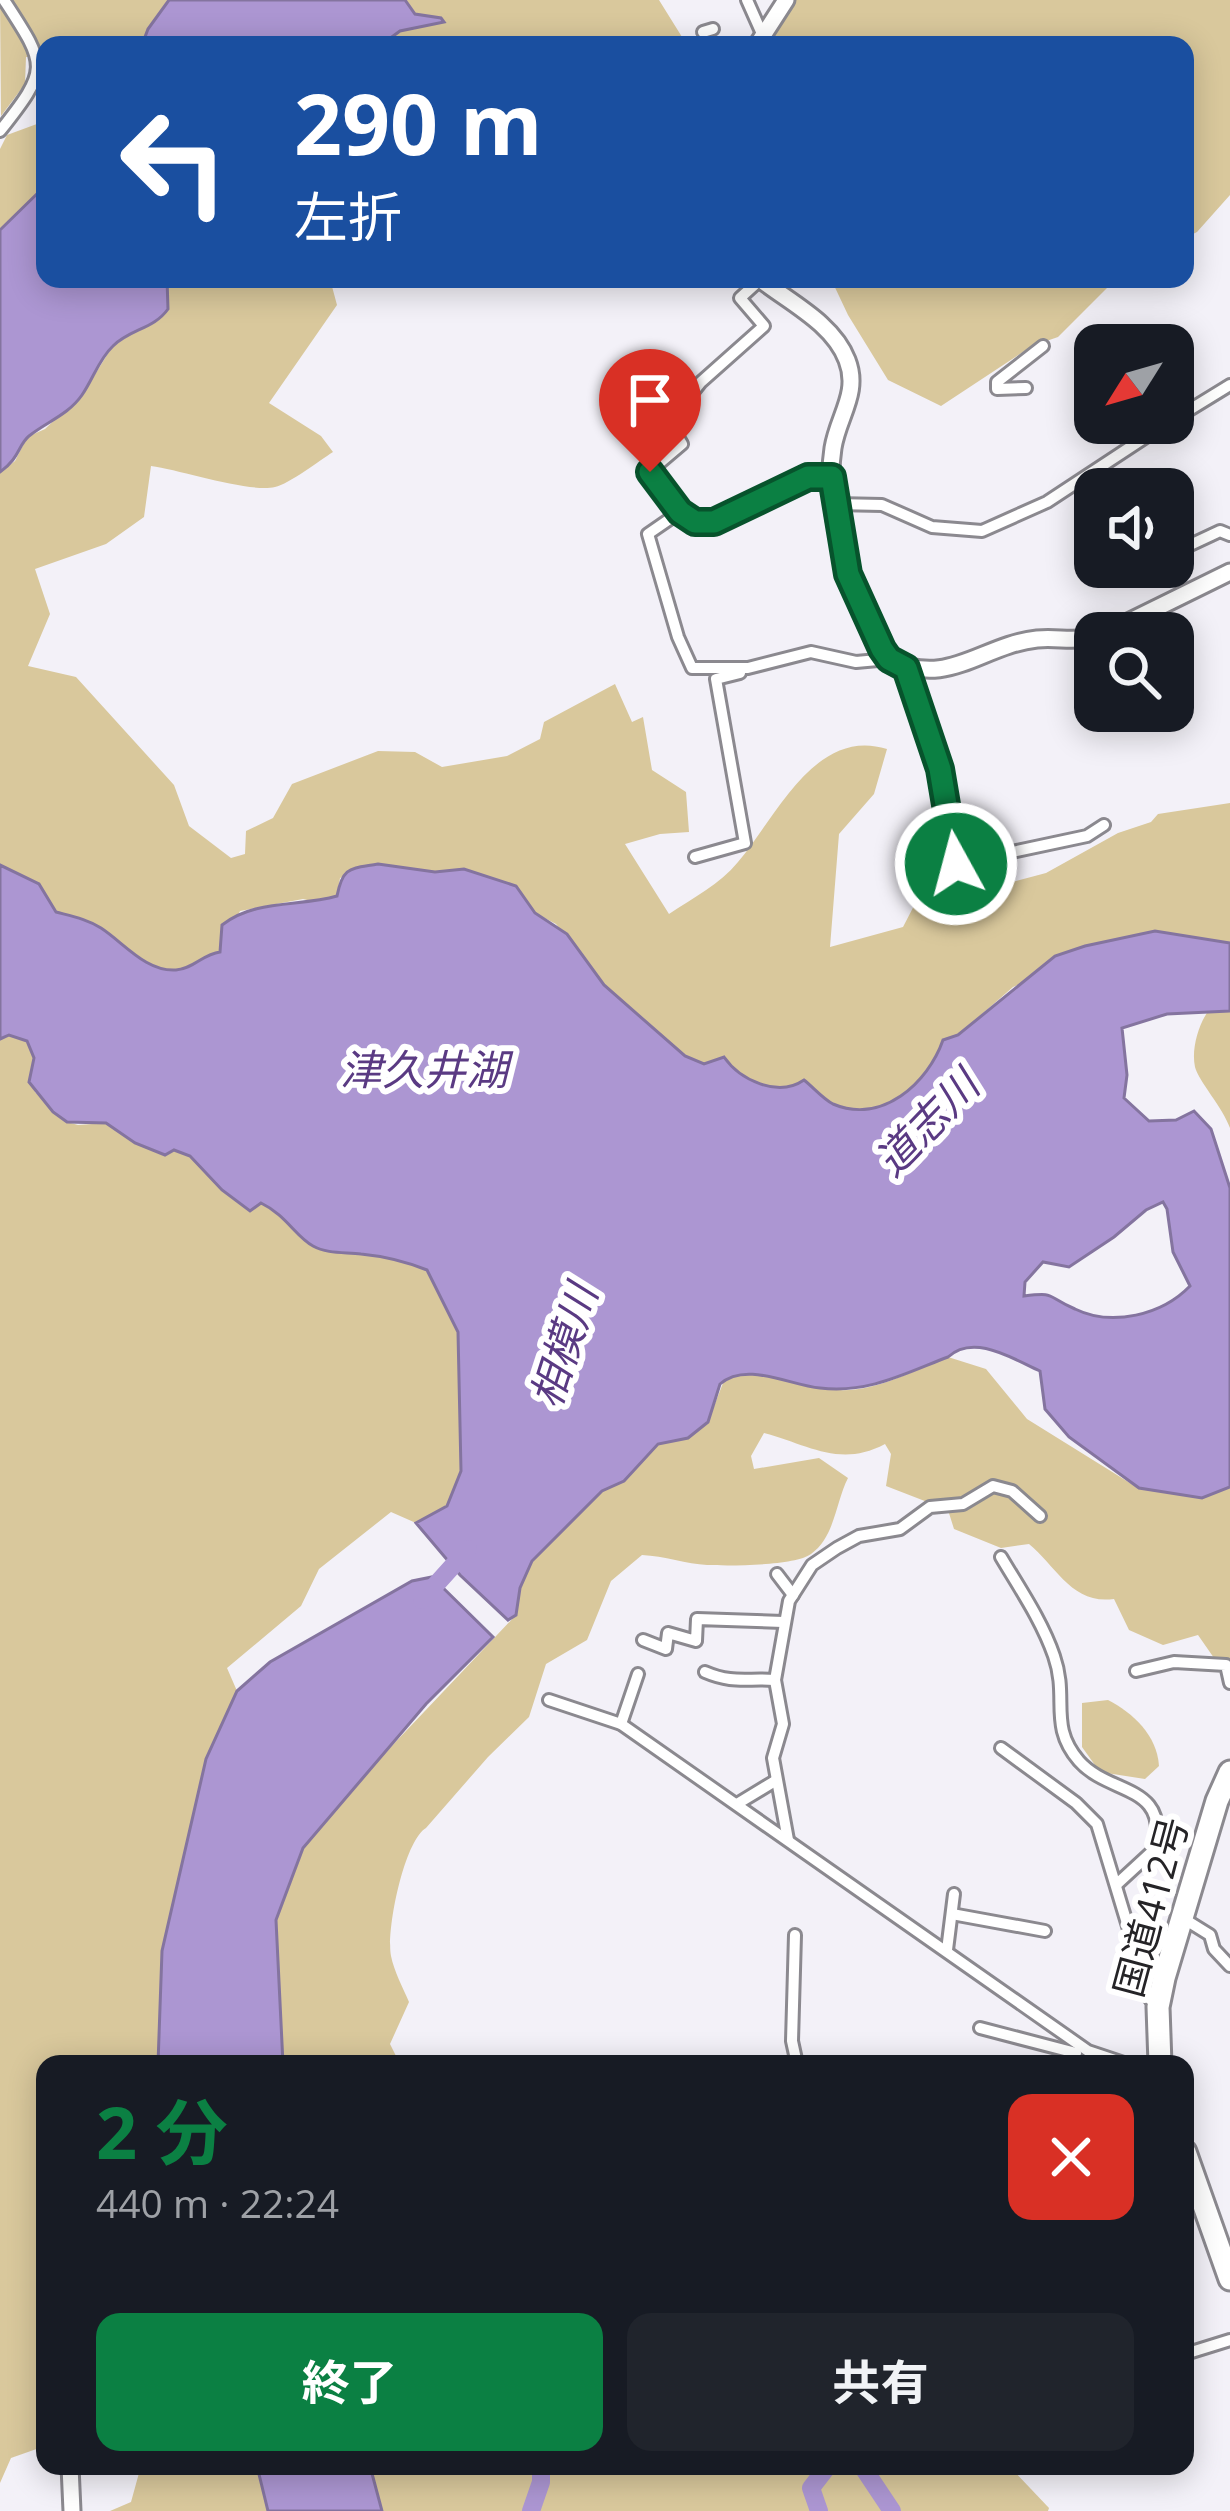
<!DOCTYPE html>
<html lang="ja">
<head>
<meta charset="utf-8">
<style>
	:root { --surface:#171b24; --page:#20242c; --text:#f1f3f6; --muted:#9ea1a6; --accent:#0b8043 }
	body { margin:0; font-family:"Open Sans","Noto Sans JP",sans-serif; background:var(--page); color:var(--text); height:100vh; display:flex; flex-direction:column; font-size:45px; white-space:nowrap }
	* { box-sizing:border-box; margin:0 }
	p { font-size:39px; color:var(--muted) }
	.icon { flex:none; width:66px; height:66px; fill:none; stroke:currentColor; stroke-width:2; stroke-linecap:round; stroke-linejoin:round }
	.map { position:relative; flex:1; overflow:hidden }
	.panel { position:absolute; left:36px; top:2055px; width:1158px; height:420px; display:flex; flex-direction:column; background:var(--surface); border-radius:24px; box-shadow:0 6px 30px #0003 }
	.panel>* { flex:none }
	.hud { position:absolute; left:36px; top:36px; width:1158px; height:252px; border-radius:24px; box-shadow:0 6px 30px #0003; background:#1a4fa0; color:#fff; overflow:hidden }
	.needle { width:78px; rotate:233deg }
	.controls { position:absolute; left:1074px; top:324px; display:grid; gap:24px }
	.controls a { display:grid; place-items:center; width:120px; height:120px; border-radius:24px; background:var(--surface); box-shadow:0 6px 30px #0003; font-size:60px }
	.pin { position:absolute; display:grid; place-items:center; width:102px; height:102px; color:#fff; margin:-123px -51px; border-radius:50% 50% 50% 0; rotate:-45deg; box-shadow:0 0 12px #0007 }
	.pin .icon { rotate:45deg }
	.me { position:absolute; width:132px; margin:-66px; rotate:353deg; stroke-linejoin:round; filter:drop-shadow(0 0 9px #0008) }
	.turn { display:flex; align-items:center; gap:42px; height:252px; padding:0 60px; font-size:54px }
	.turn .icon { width:156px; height:156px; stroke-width:2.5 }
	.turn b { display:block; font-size:84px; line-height:102px }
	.round { display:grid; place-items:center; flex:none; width:126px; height:126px; border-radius:24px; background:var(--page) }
	.overview { display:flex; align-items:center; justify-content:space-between; height:204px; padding:0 60px }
	h1 { font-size:72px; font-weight:700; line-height:90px; color:var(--accent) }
	.cta { display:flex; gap:24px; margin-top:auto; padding:24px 60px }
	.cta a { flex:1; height:138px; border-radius:24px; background:var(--accent); color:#fff; font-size:48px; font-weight:700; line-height:138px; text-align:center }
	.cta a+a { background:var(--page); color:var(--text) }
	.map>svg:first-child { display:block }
	.green { fill:#d9c89c }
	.water { fill:#ac96d2; stroke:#84749f; stroke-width:3; fill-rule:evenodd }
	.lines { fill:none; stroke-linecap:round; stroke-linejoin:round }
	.river { stroke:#ac96d2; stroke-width:18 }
	.street-casing { stroke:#8b898f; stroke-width:16 }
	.secondary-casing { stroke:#8b898f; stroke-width:21 }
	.highway-casing { stroke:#8b898f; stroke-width:27 }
	.street { stroke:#fff; stroke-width:10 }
	.secondary { stroke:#fff; stroke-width:15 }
	.highway { stroke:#fff; stroke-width:21 }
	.route-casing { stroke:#07532c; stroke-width:30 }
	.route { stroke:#0b8043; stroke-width:21 }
	.labels { text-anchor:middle; stroke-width:12; stroke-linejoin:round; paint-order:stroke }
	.street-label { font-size:39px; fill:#252427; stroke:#fff }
	.water-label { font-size:42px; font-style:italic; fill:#5a3a83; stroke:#fff }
</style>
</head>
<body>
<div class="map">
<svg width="1230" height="2511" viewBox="0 0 1230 2511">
	<rect width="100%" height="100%" fill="#f3f1f8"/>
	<g class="green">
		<path d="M0,0h169l-21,29 -6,16h-97l-3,12h-16l-1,27 -24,32z"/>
		<path d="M405,0h254l28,45h-306l19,-14 43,-9 -3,-4 -25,-4z"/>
		<path d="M789,0h441v195l-33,37 -12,6v-193h-416l23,-38z"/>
		<path d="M45,121v65l-45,44v-81l7,-14z"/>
		<path d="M167,279h163l7,26 -68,98 52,33 12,16c-14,9 -44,32 -58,35 -26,6 -94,-17 -124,-21l-7,51 -38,27 -71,25 15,45 -22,52 48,11 98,108 15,41 42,32 14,-4 1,-23 27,-13 19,-34 86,-33 37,1 27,15 65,-11 33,-17 4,-17 71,-38 17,38 11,-5 9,53 34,22 3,40 -29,2 -35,10 44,70c24,-16 51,-30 69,-52 37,-43 77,-136 149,-113l-13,45 -35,40 -9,113 73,-20 14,-27 34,-19 16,13 79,-21 72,-40 33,-11 7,-8 72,-11v140l-75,-11 -142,55 -55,48 -14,5c-16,44 -61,84 -110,64 -10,-4 -21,-17 -30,-24l-11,7 -28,-1 -80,-30 -81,-71 -48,-61 -21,-11 -19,-27 -52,-17 -29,3 -57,-8 -38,14 -3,18 -21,6 -13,-3 -63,12 -20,41c-17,2 -27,17 -44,18 -30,2 -52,-27 -75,-42 -14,-9 -30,-12 -45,-16l-17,-28 -39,-19v-393l15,-11 12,-24 18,-8 39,-37 28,-45 56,-38z"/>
		<path d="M831,279h285l-58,58 -26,9 -91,60 -53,-26 -40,-65z"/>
		<path d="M1209,1010l21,1v117c-7,-20 -32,-48 -35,-61 -4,-18 4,-44 14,-57z"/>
		<path d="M9,1035l18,6 7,17 1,34 32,30 11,3 28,-2 29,20 30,12 9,-5 16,5 32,35 28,21 11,-8c25,12 35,34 52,43 17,9 39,5 57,9 19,3 40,8 57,15l31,62 3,139 -14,35 -31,17 -25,-11 -72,57 -18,37 -74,62 10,23 -31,68 -44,192 -4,113h-113v382l-34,12 -11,25v-1443z"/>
		<path d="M948,1357l38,12 41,50 111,69 64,10 28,-11v177l-16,-6 -16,-23 -35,10 -34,-15 -15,-31c-42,6 -58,-33 -85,-55l-28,4 -47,-19 -6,-19 -62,-24 5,-32 -6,-10c-45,24 -76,1 -121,-11l-13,23 3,13 65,-11 29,20c-12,23 -13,59 -37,76 -16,12 -82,12 -104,11 -20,-1 -43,-9 -65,-10l-31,26 -24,59 -41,24 -17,53 -41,40 -62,71c-22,13 -40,103 -35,128 3,15 12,32 18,46l-19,42 10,20h-117l-7,-144 27,-72 48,-59 165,-174 4,-26 12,-28 70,-70 23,-10 33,-37 30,-6 26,-32 11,-28c36,-12 74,11 113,12 39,2 75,-20 110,-33z"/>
		<path d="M1108,1700c25,13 49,35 51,66l-14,13 -45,-7 -18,-25v-44z"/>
		<path d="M130,2466h127l11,45h-158l21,-9 8,-29z"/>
		<path d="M370,2466h639l40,42 -1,3h-666z"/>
	</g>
	<g class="water">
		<path d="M169,0h236l10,14 26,4 3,4 -44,9 -19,14h-239l6,-16z"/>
		<path d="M45,186v93h122l1,30c-14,20 -38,20 -55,37 -14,13 -20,33 -31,49 -14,20 -34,26 -53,41 -11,9 -9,22 -29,36v-242z"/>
		<path d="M378,864l57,8 29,-3 52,17 19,27 32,21 37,51 81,71 19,8 20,-7c16,23 54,41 80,23 9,7 19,19 29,24 49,21 95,-21 110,-64l15,-5 97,-79 30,-10 70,-15 75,12v68l-63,3 -45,14 5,47 -3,23 25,23 27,-1 18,-9 17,18 19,59v299l-28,11 -63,-10 -70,-51 -24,-28 -5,-38c-27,-12 -66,-38 -92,-14 -42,16 -80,37 -128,31 -31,-3 -74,-27 -100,-4l-12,38 -20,16 -30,6 -34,37 -22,10 -70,70 -12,27 -4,27 -8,5 -48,-45 -44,-52 31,-17 14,-35 -3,-139 -31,-62c-20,-8 -45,-14 -66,-16 -16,-2 -34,0 -48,-8 -17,-9 -27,-31 -52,-43l-11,8 -28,-21 -32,-34 -16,-6 -9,5 -30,-12 -29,-20 -39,-1 -14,-10 -24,-30 5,-24 -7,-17 -18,-6 -9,4v-174l39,19 17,28c15,4 31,7 45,16 23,15 45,44 75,42 17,-1 27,-16 44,-18l2,-27c33,-26 77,-18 115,-29 6,-30 13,-27 41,-32zM1163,1202l4,7 6,43 17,34c-28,29 -78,41 -115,23 -30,-13 -18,-17 -51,-13l1,-14 18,-20 26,5 45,-30 32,-27z"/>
		<path d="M432,1577l61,60 -67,67 -123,144 -27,72 7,144h-125l4,-113 44,-192 31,-68 33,-29 142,-81z"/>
		<path d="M257,2466h113l12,45h-114z"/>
	</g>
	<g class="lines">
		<g class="river">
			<path d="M422,1600l46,-51"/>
			<path d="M862,2466l30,45"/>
			<path d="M531,2511l10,-29v-16"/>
			<path d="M819,2511l-8,-23 17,-22"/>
		</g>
		<g class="street-casing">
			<g id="street">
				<path d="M747,0l16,36"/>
				<path d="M703,32l10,-3"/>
				<path d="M0,131c50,-63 47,-65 4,-131"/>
				<path d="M761,279l-21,19 24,28 -63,56 -32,40 13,22 -33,28 31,40 15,10h19l94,-45h24"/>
				<path d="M1026,388l-29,1v-7l46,-36"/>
				<path d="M636,397l33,25"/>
				<path d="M1173,420l57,-35"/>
				<path d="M835,504l47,1 50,22 50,4 65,-29 120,-79"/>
				<path d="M680,512l-32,22 30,103 14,31h56l63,-16 45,10 33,-3"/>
				<path d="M1173,553l47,-22 10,4"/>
				<path d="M906,667l42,135 8,62 131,-28 17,-11"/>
				<path d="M695,857l50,-14 -29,-164 24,-6"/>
				<path d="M1001,1557c19,32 41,64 53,99 15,43 -6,69 25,105 31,35 90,22 76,88l-38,35"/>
				<path d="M777,1574l16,21"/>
				<path d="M643,1640l23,9 2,-16 28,8 1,-22 86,3"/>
				<path d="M1136,1671l38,-9 52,3 4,18"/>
				<path d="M705,1672c28,12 41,6 70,8"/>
				<path d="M549,1700l72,24 467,327 39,13"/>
				<path d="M621,1724l17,-50"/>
				<path d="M1001,1748l75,55 21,21 53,175 6,6"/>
				<path d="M737,1804l38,-23"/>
				<path d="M788,1840l-15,-82 10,-34 -8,-44 14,-79 23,-36 25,-17 22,-12 41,-7 30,-22 33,-3 30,-18 19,5 28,25"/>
				<path d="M952,1914l93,17"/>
				<path d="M1181,1917l29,18 4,14 16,17"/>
				<path d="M795,1935l-3,106 5,23"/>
				<path d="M947,1950l7,-56"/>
				<path d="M980,2028l96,25"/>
				<path d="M1134,2064l26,-2"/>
				<path d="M1185,2354l45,-14"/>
			</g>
		</g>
		<g class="secondary-casing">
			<g id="secondary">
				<path d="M757,45l29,-45"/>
				<path d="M760,279c29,23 73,44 87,81 13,33 -9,56 -14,88 -10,63 20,160 56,211 59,30 92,-14 148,-20 20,-2 38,3 58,-2"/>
				<path d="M1106,633l124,-61"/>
				<path d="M70,2466l2,45"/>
			</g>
		</g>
		<g class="highway-casing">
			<g id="highway">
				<path d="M1160,2064l-2,-57 6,-29 53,-177 13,-29"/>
				<path d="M1185,2152l45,127"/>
			</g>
		</g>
		<use href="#street" class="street"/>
		<use href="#secondary" class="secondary"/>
		<use href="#highway" class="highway"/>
	</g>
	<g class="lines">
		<g class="route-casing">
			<path id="route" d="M650,472l30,40 15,10h19l94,-45h24l16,97 34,75 7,10 17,9 34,101 16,95"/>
		</g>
		<use href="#route" class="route"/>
	</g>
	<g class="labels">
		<g class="street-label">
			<text transform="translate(1151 1907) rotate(-75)" y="14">国道412号</text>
		</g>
		<g class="water-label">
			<text x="424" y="1085">津久井湖</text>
			<text transform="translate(927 1123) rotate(-46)" y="15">道志川</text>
			<text transform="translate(564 1346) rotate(-72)" y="15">相模川</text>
		</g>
	</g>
</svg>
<div class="controls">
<a><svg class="needle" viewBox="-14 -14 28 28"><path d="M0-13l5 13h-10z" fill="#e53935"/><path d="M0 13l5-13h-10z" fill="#9ea1a6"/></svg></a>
<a><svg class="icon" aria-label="sound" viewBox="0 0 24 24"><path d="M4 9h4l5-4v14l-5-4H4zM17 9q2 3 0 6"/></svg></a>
<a><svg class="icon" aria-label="search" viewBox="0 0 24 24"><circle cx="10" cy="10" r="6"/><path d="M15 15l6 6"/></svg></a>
</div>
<div class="pin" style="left:650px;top:472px;background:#d93025"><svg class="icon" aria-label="arrive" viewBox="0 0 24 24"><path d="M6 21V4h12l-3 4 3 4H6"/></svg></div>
<svg class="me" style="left:956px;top:864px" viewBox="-20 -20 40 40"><circle r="17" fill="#0b8043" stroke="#fff" stroke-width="3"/><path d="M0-11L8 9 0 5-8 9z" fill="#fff"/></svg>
<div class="hud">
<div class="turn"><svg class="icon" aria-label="left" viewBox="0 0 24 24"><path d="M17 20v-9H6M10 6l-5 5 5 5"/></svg><div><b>290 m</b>左折</div></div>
</div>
<section class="panel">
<div class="overview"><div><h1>2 分</h1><p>440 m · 22:24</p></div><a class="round" style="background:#d93025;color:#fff"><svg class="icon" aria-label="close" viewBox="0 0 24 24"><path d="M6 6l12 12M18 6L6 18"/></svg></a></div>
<div class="cta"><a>終了</a><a>共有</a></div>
</section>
</div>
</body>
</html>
